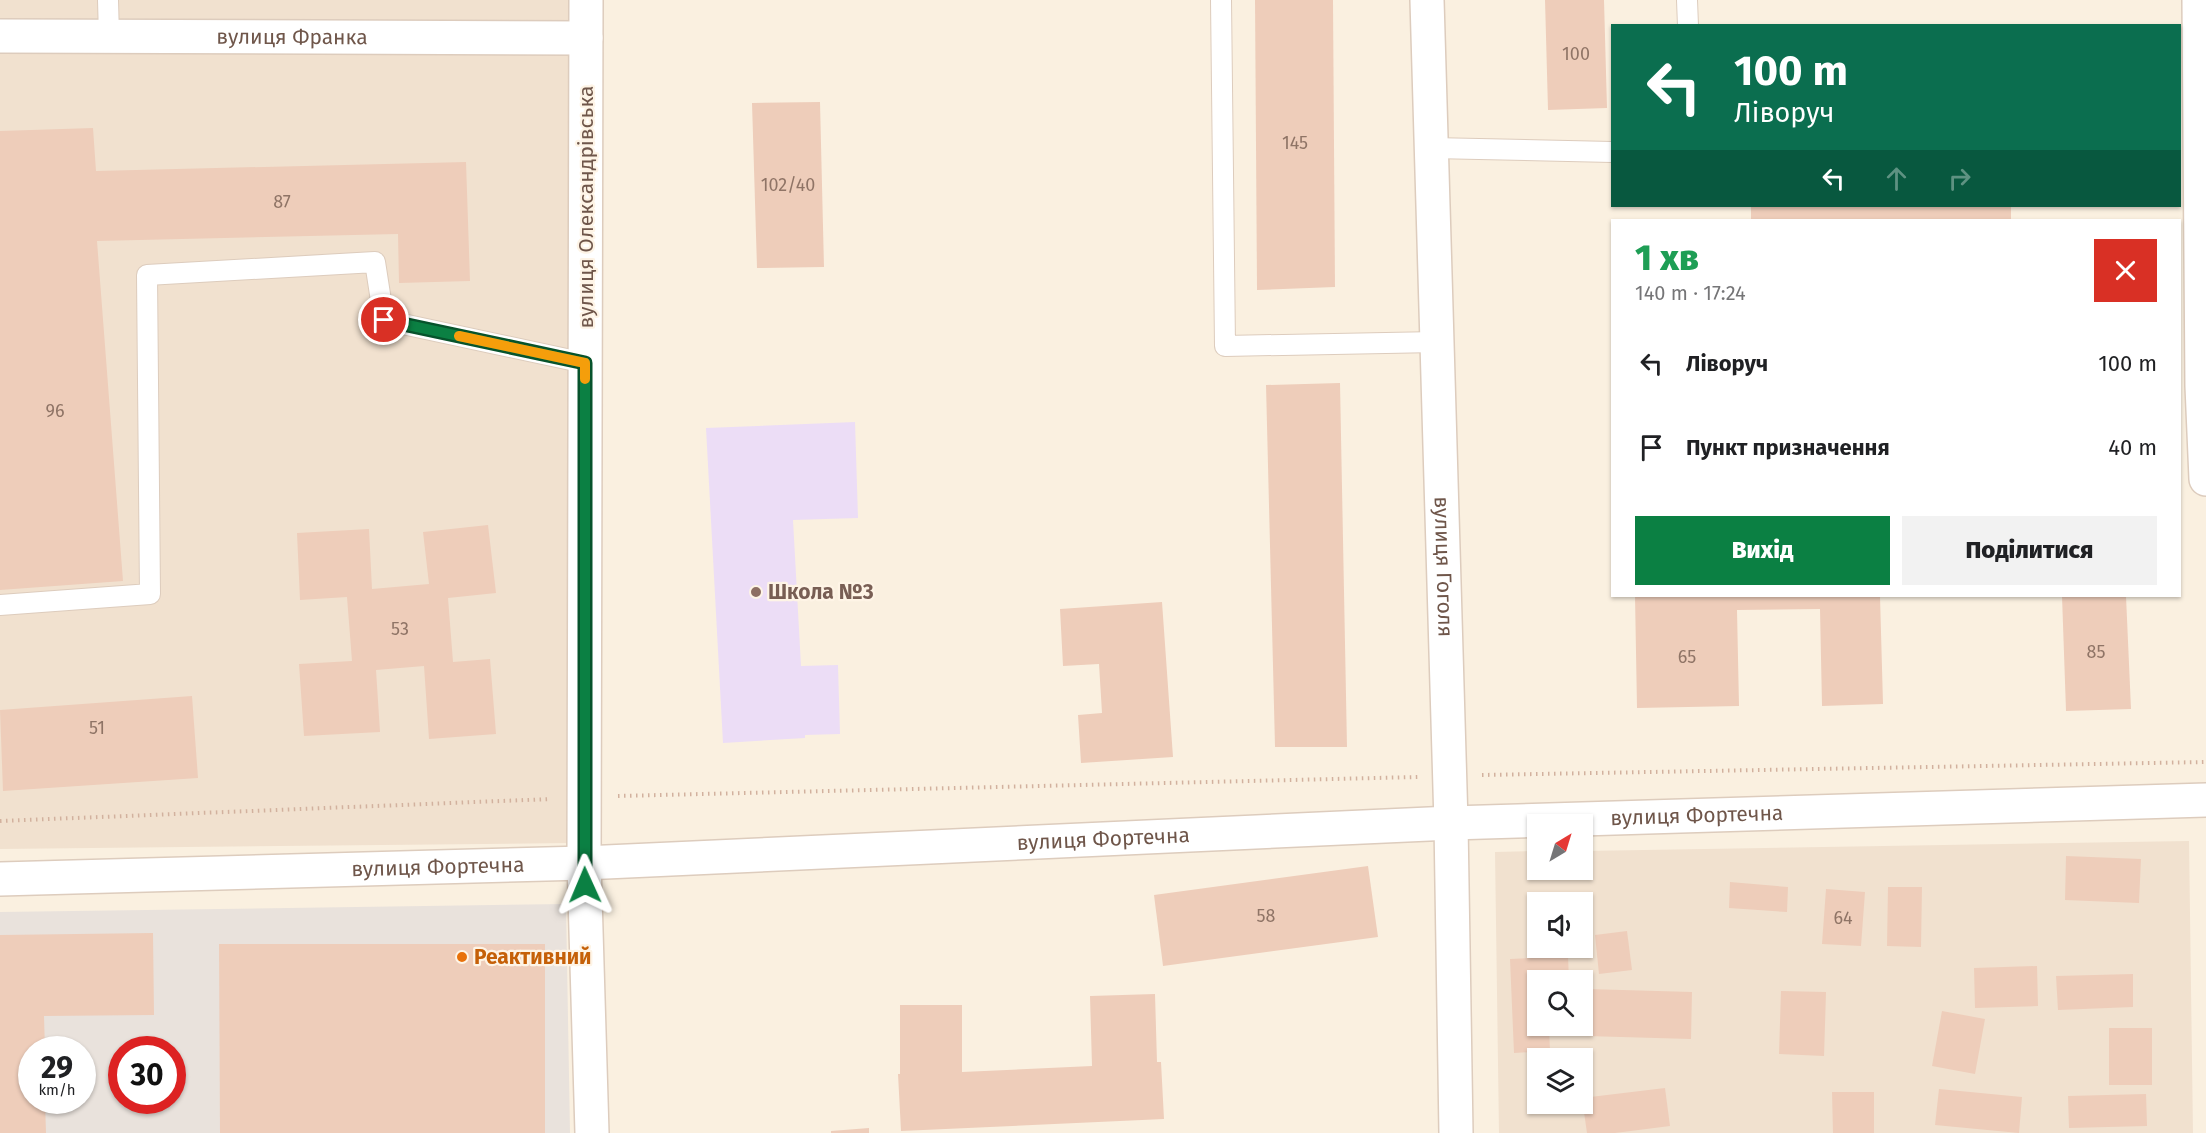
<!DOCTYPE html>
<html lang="uk">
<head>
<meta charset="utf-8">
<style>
	:root { --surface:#fff; --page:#f2f2f2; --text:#202124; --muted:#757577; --accent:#0b8043 }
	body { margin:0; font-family:"Fira Sans",sans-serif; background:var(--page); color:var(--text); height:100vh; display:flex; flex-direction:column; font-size:22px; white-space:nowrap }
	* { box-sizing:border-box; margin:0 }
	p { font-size:20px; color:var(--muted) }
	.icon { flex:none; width:33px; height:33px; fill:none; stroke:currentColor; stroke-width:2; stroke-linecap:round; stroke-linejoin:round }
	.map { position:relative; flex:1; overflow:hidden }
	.drawer { position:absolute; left:1611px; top:219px; width:570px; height:378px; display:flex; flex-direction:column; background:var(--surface); border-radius:0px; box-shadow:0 2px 4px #0004 }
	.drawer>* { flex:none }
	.banner { position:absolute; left:1611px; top:24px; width:570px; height:183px; border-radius:0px; box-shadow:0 2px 4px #0004; background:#0b6e4f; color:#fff; overflow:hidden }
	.needle { width:39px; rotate:38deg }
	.tools { position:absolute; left:1527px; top:814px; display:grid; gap:12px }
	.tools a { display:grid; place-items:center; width:66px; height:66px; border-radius:0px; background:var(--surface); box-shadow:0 2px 4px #0004; font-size:30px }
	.speed { position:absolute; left:18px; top:1036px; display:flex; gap:12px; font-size:30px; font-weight:700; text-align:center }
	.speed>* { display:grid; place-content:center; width:78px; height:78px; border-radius:50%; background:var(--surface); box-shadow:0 2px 4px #0004; line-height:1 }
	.speed small { font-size:15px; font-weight:400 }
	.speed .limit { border:9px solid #d22; background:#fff; color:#111 }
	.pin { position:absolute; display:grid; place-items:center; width:51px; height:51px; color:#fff; margin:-26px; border:3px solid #fff; border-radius:50%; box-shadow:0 2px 6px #0007 }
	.me { position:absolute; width:66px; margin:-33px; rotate:359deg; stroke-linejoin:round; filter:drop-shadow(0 0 4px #0008) }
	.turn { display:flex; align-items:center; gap:21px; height:126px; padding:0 24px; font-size:27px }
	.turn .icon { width:78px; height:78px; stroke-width:2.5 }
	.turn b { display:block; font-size:42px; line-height:51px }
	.lanes { display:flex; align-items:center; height:57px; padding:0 24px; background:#0003; justify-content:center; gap:30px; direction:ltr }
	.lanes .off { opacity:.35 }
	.round { display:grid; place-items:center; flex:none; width:63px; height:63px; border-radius:0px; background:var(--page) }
	.head { display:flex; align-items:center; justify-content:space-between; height:102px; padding:0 24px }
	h1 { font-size:36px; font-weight:800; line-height:45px; color:#1e9e55 }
	.primary-button { display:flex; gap:12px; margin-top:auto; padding:12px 24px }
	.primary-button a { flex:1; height:69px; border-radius:0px; background:var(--accent); color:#fff; font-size:24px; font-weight:800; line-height:69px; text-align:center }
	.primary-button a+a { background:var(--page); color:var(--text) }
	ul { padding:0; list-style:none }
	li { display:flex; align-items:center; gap:18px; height:84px; padding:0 24px }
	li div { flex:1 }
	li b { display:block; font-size:22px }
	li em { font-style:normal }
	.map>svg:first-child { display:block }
	.residential { fill:#f1e1cf; fill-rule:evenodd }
	.industrial { fill:#e9e2dc; fill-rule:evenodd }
	.education { fill:#ecddf6 }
	.building { fill:#eecdba }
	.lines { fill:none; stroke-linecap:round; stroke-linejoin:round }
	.service-casing { stroke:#ddccbd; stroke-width:22 }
	.minor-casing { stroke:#ddccbd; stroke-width:36 }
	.tertiary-casing { stroke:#ddccbd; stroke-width:36 }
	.path { stroke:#d2b19e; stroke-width:4; stroke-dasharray:1.5 4.5; stroke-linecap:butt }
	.service { stroke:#fff; stroke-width:20 }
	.minor { stroke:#fff; stroke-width:33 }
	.tertiary { stroke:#fff; stroke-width:33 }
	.route-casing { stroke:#07532c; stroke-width:15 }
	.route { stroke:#0b8043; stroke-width:10 }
	.slow { stroke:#f59e0b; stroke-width:10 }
	.education-dot { fill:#8d6e63; stroke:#fef4e6; stroke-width:2 }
	.food-dot { fill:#e8710a; stroke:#fef4e6; stroke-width:2 }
	.labels { text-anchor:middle; stroke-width:4.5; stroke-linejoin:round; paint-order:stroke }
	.number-label { font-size:18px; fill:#8f7466 }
	.street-label { font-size:21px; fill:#6f564a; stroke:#fef4e6 }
	.education-label { font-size:21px; font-weight:bold; fill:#785e54; stroke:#fef4e6; text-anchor:start }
	.food-label { font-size:21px; font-weight:bold; fill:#c56008; stroke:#fef4e6; text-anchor:start }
</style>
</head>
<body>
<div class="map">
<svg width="2206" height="1133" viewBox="0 0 2206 1133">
	<rect width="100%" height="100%" fill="#faf0e0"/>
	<g class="residential">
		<path d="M0,0h571l1,843 -572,6z"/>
		<path d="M2189,841l4,292h-694l-4,-281 42,-1 1,19h44l1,-19zM1538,903h44v45h-44zM1538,981h44v45h-44zM1538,1059h44v45h-44z"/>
	</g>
	<path class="industrial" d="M566,904l4,229h-570v-221zM32,1050h50v51h-50zM122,1050h50v51h-50z"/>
	<path class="education" d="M855,422l3,96 -65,2 8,146 37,-1 2,69 -35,1v3l-82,5 -17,-315z"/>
	<g class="building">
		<path d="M1255,0h78l2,287 -78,3z"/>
		<path d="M1545,0h59l3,108 -59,2z"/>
		<path d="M820,102l4,165 -67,1 -5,-165z"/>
		<path d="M93,128l3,43 370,-9 4,119 -71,2 -1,-49 -301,7 26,340 -123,9v-459z"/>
		<rect x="1751" y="206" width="260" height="14"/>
		<path d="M1340,383l7,364h-72l-9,-362z"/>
		<path d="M488,525l8,68 -48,5 5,64 37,-3 6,75 -67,5 -5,-73 -48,4 4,62 -76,4 -5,-72 53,-3 -5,-64 -47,3 -3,-67 72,-4 3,60 57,-5 -6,-52z"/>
		<path d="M1635,596h245l3,108 -61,2 -2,-97 -83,1 2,96 -102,2z"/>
		<path d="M2062,596h64l5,113 -65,2z"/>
		<path d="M1162,602l11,155 -92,6 -3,-48 24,-2 -3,-49 -36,2 -3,-57z"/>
		<path d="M192,696l6,82 -195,13 -3,-81z"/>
		<path d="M2066,856l75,3 -2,44 -74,-3z"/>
		<path d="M1368,866l10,71 -215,29 -9,-71z"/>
		<path d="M1730,882l58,5 -1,25 -58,-4z"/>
		<path d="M1888,887h34l-1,60 -34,-1z"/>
		<path d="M1826,889l39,3 -4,54 -39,-2z"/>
		<path d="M1627,931l5,39 -33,4 -4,-39z"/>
		<path d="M153,933l1,82 -110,1 1,34h-13v51h13l1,32h-46v-198z"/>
		<path d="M219,944h326v189h-325z"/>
		<path d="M1568,956l1,25h-31v45h11l1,25 -36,2 -4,-94z"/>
		<path d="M2037,966l1,40 -63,2 -1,-40z"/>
		<path d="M2133,974v33l-75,3 -2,-34z"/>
		<path d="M1587,989l105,3 -1,47 -105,-3z"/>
		<path d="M1781,991l45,1 -2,64 -45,-2z"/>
		<path d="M1155,994l2,68h4l3,57 -263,12 -3,-57h2v-69h62v67l130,-6 -2,-70z"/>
		<path d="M1942,1011l43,8 -10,55 -43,-8z"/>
		<rect x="2109" y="1028" width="43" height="57"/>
		<path d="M1665,1088l5,38 -55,7h-28l-5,-35z"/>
		<path d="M1939,1089l83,8 -3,36 -84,-8z"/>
		<path d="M1832,1092h42v41h-41z"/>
		<path d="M2146,1094l1,32 -78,2 -1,-32z"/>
		<path d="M869,1128v5h-38v-2z"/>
	</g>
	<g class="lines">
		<g class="service-casing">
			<g id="service">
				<path d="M108,0l1,36"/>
				<path d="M1221,0l4,346 212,-4"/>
				<path d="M1687,0l1,26"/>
				<path d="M1432,148l180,4"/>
				<path d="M0,605l150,-11 -3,-319 228,-13 9,58 201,43"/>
			</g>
		</g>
		<g class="minor-casing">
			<g id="minor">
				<path d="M586,0l-2,863 8,270"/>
				<path d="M2199,0l3,386 4,93"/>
				<path id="s1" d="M0,36l586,2"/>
			</g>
		</g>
		<g class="tertiary-casing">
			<g id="tertiary">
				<path id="s2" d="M1427,0l24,823 5,310"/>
				<path id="s3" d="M0,879l584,-16 867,-40 755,-23"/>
			</g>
		</g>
		<g class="path">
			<path d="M1482,775l724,-13"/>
			<path d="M618,796l800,-19"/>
			<path d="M0,821l551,-22"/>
		</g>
		<use href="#service" class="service"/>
		<use href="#minor" class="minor"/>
		<use href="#tertiary" class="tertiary"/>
	</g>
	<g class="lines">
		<g class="route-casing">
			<path id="route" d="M384,320l201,43v522"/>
		</g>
		<use href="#route" class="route"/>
		<path class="slow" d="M459,336l126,27v16"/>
	</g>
	<circle class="education-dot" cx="756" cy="592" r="6"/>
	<circle class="food-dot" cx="462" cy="957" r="6"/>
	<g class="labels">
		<g class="number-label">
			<text x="1576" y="60">100</text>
			<text x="1295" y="149">145</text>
			<text x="788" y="191">102/40</text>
			<text x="282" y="208">87</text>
			<text x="55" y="417">96</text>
			<text x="400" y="635">53</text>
			<text x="2096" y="658">85</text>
			<text x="1687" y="663">65</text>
			<text x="97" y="734">51</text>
			<text x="1266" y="922">58</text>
			<text x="1843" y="924">64</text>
		</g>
		<g class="street-label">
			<text dy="7" stroke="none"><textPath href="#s1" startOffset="292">вулиця Франка</textPath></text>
			<text transform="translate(586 207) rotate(-90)" y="7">вулиця Олександрівська</text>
			<text dy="7" stroke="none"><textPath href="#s2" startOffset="567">вулиця Гоголя</textPath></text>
			<text dy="7" stroke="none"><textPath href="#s3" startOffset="1698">вулиця Фортечна</textPath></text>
			<text dy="7" stroke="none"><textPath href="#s3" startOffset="1104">вулиця Фортечна</textPath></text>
			<text dy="7" stroke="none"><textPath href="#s3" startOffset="438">вулиця Фортечна</textPath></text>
		</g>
		<g class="education-label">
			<text x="768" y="599">Школа №3</text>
		</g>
		<g class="food-label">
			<text x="474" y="964">Реактивний</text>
		</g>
	</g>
</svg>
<div class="tools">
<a><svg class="needle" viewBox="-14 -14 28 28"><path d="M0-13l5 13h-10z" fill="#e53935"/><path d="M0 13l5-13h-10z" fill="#757577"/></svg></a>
<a><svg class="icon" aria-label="sound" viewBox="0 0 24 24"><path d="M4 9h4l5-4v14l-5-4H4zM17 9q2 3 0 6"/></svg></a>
<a><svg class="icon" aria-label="search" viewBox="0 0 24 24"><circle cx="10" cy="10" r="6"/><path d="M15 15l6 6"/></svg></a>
<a><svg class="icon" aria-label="layers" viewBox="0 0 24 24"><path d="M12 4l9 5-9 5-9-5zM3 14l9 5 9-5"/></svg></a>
</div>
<div class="speed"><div>29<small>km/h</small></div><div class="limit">30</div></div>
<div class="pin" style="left:384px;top:320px;background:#d93025"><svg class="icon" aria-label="arrive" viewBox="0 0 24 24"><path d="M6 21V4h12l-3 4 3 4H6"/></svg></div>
<svg class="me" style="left:585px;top:885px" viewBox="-20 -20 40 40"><path d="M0-17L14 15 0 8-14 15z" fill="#0b8043" stroke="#fff" stroke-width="4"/></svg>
<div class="banner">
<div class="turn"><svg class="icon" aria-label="left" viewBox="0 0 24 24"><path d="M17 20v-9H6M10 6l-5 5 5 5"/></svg><div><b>100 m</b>Ліворуч</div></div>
<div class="lanes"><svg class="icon" aria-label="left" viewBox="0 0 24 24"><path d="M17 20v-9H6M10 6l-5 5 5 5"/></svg><svg class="icon off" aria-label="ahead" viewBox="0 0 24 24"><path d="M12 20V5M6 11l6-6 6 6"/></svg><svg class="icon off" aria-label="right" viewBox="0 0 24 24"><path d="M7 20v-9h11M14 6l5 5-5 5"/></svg></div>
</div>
<section class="drawer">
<div class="head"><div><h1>1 хв</h1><p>140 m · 17:24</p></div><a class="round" style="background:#d93025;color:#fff"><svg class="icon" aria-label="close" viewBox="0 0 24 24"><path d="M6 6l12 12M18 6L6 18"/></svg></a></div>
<ul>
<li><svg class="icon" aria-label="left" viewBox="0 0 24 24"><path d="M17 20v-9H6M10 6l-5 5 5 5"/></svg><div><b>Ліворуч</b></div><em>100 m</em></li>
<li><svg class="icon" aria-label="arrive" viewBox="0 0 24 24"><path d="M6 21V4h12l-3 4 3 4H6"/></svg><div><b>Пункт призначення</b></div><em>40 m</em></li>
</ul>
<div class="primary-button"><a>Вихід</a><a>Поділитися</a></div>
</section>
</div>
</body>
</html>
